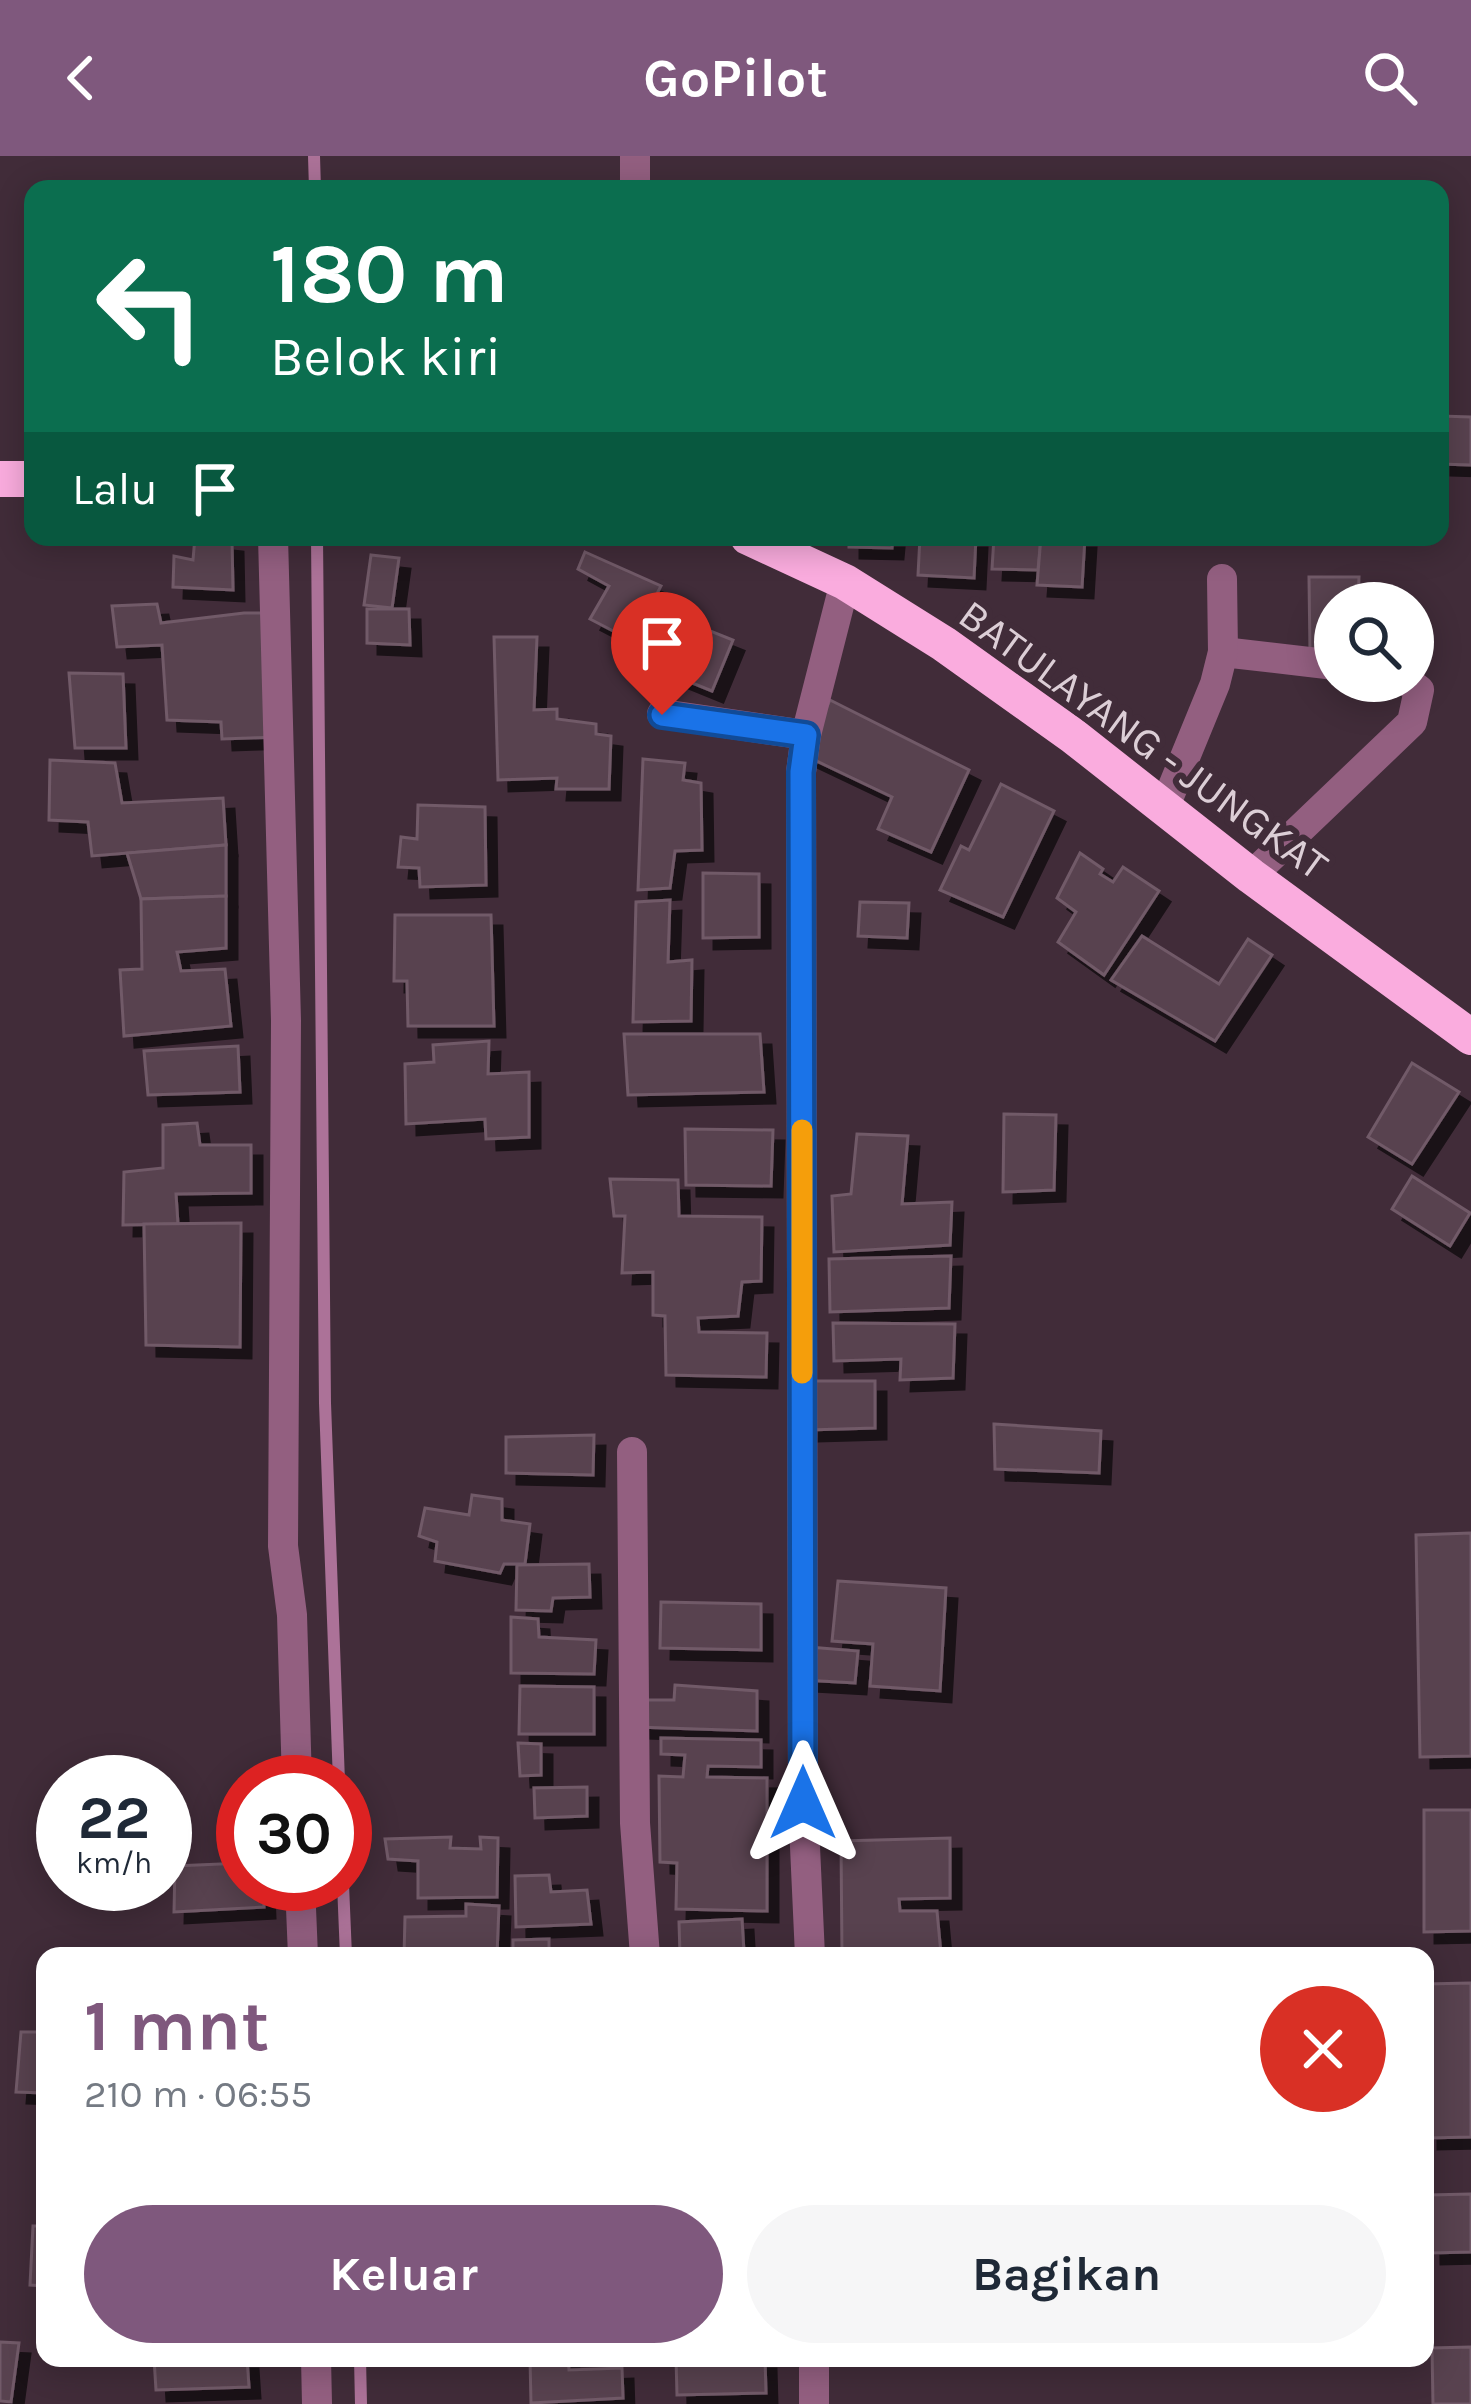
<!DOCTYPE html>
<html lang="id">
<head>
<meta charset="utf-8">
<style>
	:root { --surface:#fff; --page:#f6f6f7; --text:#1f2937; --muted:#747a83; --accent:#7f587d }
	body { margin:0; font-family:Karla,sans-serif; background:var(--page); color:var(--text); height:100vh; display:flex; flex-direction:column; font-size:45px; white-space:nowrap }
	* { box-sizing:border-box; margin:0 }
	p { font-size:39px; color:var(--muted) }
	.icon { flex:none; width:66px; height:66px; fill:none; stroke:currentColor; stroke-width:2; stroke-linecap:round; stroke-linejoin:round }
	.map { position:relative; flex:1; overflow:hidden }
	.side { position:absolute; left:36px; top:1791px; width:1398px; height:420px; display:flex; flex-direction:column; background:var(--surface); border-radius:24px; box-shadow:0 6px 30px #0003 }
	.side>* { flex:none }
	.guide { position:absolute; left:24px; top:24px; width:1425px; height:366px; border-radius:24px; box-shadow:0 6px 30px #0003; background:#0b6e4f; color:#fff; overflow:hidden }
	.tools { position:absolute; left:1314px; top:426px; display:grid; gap:24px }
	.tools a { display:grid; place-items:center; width:120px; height:120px; border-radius:50%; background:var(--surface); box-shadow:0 6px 30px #0003; font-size:60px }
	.speed { position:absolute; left:36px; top:1599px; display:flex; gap:24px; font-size:60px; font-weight:700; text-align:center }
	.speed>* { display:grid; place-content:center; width:156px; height:156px; border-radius:50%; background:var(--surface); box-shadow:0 6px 30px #0003; line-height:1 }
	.speed small { font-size:30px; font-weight:400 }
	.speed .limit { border:18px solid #d22; background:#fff; color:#111 }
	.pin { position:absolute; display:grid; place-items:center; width:102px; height:102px; color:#fff; margin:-123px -51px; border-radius:50% 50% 50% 0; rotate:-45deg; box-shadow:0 0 12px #0007 }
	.pin .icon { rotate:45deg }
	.me { position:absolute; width:132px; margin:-66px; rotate:0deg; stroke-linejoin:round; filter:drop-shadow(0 0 9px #0008) }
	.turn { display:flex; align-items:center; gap:42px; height:252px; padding:0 48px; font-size:54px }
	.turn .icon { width:156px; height:156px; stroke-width:2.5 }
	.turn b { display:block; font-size:84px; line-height:102px }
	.then { display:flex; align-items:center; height:114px; padding:0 48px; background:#0003; gap:24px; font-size:45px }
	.round { display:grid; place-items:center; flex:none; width:126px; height:126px; border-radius:63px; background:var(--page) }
	.head { display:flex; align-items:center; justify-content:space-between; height:204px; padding:0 48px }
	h1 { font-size:72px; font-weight:700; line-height:90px; color:var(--accent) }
	.button { display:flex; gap:24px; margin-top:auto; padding:24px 48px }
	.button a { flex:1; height:138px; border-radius:72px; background:var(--accent); color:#fff; font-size:48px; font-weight:700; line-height:138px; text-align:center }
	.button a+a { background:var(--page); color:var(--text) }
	header { display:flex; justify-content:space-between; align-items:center; height:156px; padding:0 48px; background:var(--accent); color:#fff; font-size:54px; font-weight:700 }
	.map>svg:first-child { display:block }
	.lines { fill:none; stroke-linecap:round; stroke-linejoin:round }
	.stream { stroke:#ac7298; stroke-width:12 }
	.building { fill:#58424f; stroke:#715a68; stroke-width:3; filter:url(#shadow) }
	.minor { stroke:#935f80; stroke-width:30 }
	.highway { stroke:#faacde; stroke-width:36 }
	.route-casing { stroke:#114b97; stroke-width:30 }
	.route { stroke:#1a73e8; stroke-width:21 }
	.slow { stroke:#f59e0b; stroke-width:21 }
	.labels { text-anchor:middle; stroke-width:12; stroke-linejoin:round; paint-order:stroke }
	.street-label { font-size:42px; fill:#dcced6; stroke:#412c39 }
</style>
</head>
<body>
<header><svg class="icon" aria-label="back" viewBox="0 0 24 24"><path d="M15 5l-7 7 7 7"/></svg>GoPilot<svg class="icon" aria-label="search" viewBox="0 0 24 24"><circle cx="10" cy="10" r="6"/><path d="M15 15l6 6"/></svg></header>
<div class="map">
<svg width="1471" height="2248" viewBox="0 0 1471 2248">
	<defs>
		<filter id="shadow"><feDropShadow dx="11" dy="11" stdDeviation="0" flood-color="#0009"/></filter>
	</defs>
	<rect width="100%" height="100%" fill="#412c39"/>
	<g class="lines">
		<g class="stream">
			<path d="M314,0l1,33"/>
			<path d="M317,381l8,866 14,379"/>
			<path d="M343,1728l3,72"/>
			<path d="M360,2202l1,46"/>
		</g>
	</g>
	<g class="building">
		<path d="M1440,260l31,1v48l-31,-1z"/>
		<path d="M195,381l37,4 1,49 -60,-3 1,-31 19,4z"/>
		<path d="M849,381h44l-1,11 -43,-1z"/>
		<path d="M920,381h56l-2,41 -56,-3z"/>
		<path d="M994,381h47l-3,33 -46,-1z"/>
		<path d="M1041,381h44l-3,50 -45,-2z"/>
		<path d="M585,396l76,34 -11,21 83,33 -21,51 -74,-30 6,-14 -54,-28 19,-33 -31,-17z"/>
		<path d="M371,399l28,3 -7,50 -28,-3z"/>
		<path d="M1309,421h50l-1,26h-23v49h-25z"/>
		<path d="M157,448l4,19 83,-10h31l4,124 -57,2 -1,-17 -54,-2 -5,-75 -45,2 -5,-41z"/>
		<path d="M367,453h42l1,36 -43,-2z"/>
		<path d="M494,481h43l-3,73 23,-1v10l39,5v10l15,2 -2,53h-53l1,-11 -59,2z"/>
		<path d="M69,517l54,1 3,74h-51z"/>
		<path d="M830,544l139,70 -38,82 -53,-23 14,-32 -88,-42z"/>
		<path d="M643,603l42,4 -2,17 18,3 1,67 -27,1 -5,37 -32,2z"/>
		<path d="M50,604l65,3 7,40 101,-5 3,47 -134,11 -4,-34 -39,-2z"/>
		<path d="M1001,628l53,27 -51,106 -63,-27 21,-44 8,4z"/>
		<path d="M418,649l67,2 1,78 -66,2 -1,-19 -21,-1 3,-30 16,2z"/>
		<path d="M226,689v51l-85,3 -14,-46z"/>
		<path d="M1080,697l23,16 -3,5 13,8 10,-15 36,24 -55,84 -46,-33 18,-30 -19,-14z"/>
		<path d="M703,717l56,1v63l-56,1z"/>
		<path d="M226,740v52l-49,4 4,19 44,-2 6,57 -107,10 -4,-66 22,-1 -1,-70z"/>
		<path d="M670,744l-2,62 24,-2 -1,61 -58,1 3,-120z"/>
		<path d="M860,746l49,1 -2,35 -49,-2z"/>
		<path d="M395,759h96l3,111h-86l-1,-45h-13z"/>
		<path d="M1142,780l77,48 29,-45 24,16 -57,86 -104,-61z"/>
		<path d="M624,878h136l4,58 -136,3z"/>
		<path d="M489,885l-1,33 41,-2v65l-43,2 -1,-20 -79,5 -1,-60 29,-2 -1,-17z"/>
		<path d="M238,890l2,46 -92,3 -4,-44z"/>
		<path d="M1412,907l47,29 -47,72 -44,-27z"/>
		<path d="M1004,958l52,1 -2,75 -51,2z"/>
		<path d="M197,967l3,22h51v48l-75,1 2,30 -55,1 1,-53 39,-4v-43z"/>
		<path d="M685,973l88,1 -2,56 -85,-1z"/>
		<path d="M857,978l51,2 -6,68 50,-2 -2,43 -116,7 -2,-56 19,-2z"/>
		<path d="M1412,1020l58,37 -20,33 -58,-37z"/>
		<path d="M610,1023l68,1 1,36 83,1 -1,64 -19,1 -4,34 -40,2 1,14 68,1 -1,44 -100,-2 -1,-59 -12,-1v-43l-31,1 3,-57h-11z"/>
		<path d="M241,1067l-1,124 -94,-2 -2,-121z"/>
		<path d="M951,1100l-2,52 -119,4 -1,-53z"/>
		<path d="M833,1167l122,1 -2,54 -53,2 1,-21 -67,2z"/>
		<path d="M810,1225h65v47l-67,2z"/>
		<path d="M994,1268l107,7 -2,42 -104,-4z"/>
		<path d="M594,1279l-1,40 -87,-2v-36z"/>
		<path d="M472,1339l30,4v21l28,4 -5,40h-21l-4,9 -65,-12 2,-19 -18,-6 6,-28 44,7z"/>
		<path d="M1471,1377v223l-51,1 -4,-222z"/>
		<path d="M589,1408l1,33 -37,1 -2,13 -35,-1 1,-45z"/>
		<path d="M838,1425l108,7 -6,103 -70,-5 3,-42 -41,-3z"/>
		<path d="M661,1446l100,2v46l-101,-2z"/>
		<path d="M511,1461l27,2 1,18 57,3 -2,34 -83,-1z"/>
		<path d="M809,1491l49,4 -3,32 -51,-3z"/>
		<path d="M675,1529l82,6v40l-121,-4v-27h38z"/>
		<path d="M520,1530l74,1v47h-75z"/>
		<path d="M661,1582l100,2v27l-53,-1 -1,11 60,1v133l-91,-2 1,-46 -17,-1 -1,-86 24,1 2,-22 -24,-1z"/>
		<path d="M518,1587l23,1v31l-21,1z"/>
		<path d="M587,1631v29l-52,2 -1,-30z"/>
		<path d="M1424,1654h47v121l-47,1z"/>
		<path d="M451,1681l-1,11 31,1 -1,-12 18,1 -1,59 -79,1v-37l-30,-2 -3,-20z"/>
		<path d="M950,1682v60l-51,1 1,12h37l4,43 -99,1 -1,-114z"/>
		<path d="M243,1707v21h20l1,23 -90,5 1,-46z"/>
		<path d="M549,1719l2,17 36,-2 4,34 -75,3 -1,-51z"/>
		<path d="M466,1748l33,2 -2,48 -93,2 1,-39 61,-1z"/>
		<path d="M742,1763l2,33 -64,3 -1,-33z"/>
		<path d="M549,1783v15l46,-3v5h-82v-16z"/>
		<path d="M1471,1827v154l-44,1 -1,-154z"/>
		<path d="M21,1876h24v61l-29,-1z"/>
		<path d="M1471,2038v58l-41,1 -1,-58z"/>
		<path d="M33,2070h12v60l-15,-1z"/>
		<path d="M0,2186l19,1 -8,59 -11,-1z"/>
		<path d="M1471,2191v57h-38l-1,-56z"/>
		<path d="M154,2202h93l2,29 -93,3z"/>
		<path d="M530,2202h38l1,12 53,-2 1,30 -92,5z"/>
		<path d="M676,2202h89l1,35 -89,2z"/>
	</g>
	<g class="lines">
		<g class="minor">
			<path d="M635,0v33"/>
			<path d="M273,381l13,484 -3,525 9,69 5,167"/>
			<path d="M1223,496l112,13"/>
			<path d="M662,558l144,21"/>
			<path d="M1165,650l50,-122 8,-32 -1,-73"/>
			<path d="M1251,720l161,-154 7,-32 -12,-9"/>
			<path d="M632,1296l3,371 10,133"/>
			<path d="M300,1728l3,72"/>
			<path d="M810,1800l-7,-153 -2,-1031 5,-37 39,-153"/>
			<path d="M316,2202l1,46"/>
			<path d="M814,2202v46"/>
		</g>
		<g class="highway">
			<path d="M0,323h33"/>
			<path d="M748,381l97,45 99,62 129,92 178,140 220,161"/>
		</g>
	</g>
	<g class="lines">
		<g class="route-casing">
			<path id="route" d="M662,559l144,20 -5,37 2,1031"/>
		</g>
		<use href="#route" class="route"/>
		<path class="slow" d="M802,974v243"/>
	</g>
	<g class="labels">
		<g class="street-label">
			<text transform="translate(1144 583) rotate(36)" y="15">BATULAYANG - JUNGKAT</text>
		</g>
	</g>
</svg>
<div class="tools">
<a><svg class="icon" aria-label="search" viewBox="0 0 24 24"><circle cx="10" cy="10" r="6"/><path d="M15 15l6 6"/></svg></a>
</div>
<div class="speed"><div>22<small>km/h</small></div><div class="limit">30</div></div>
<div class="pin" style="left:662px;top:559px;background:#d93025"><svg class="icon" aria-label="arrive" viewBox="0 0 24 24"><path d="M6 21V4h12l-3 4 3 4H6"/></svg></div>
<svg class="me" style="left:803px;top:1647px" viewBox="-20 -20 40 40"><path d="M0-17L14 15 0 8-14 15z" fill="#1a73e8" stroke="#fff" stroke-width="4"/></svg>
<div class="guide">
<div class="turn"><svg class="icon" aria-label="left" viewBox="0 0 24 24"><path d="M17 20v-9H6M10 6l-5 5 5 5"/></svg><div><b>180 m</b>Belok kiri</div></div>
<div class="then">Lalu<svg class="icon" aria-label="arrive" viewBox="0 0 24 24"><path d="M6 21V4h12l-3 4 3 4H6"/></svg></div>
</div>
<section class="side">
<div class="head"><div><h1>1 mnt</h1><p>210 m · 06:55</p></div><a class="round" style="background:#d93025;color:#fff"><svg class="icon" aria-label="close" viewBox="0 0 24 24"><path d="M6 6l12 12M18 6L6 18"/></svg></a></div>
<div class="button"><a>Keluar</a><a>Bagikan</a></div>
</section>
</div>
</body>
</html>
